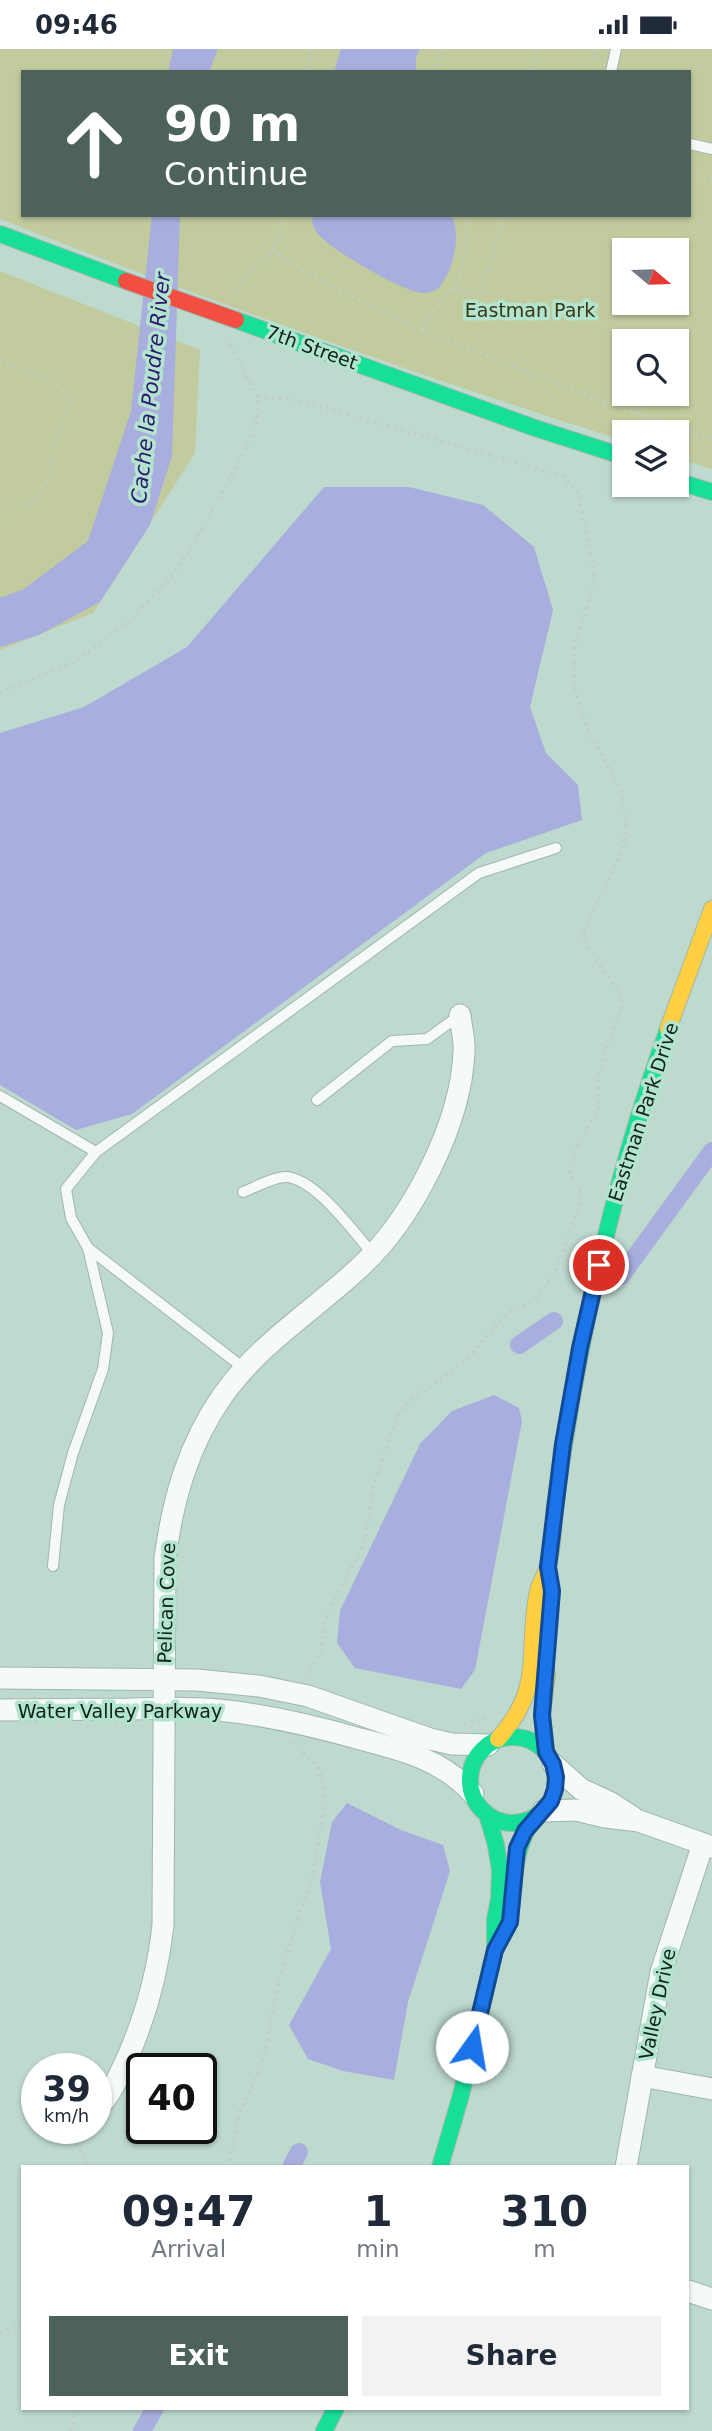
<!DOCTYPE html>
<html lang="en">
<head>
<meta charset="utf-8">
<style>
	:root { --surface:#fff; --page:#f2f2f3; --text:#1f2937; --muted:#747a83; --accent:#4c625a }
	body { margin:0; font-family:"DejaVu Sans",sans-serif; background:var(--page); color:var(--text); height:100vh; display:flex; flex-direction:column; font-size:26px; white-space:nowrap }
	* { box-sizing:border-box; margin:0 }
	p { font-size:23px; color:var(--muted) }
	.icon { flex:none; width:38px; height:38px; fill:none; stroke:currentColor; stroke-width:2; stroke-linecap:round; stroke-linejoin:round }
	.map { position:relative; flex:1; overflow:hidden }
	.drawer { position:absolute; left:21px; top:2116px; width:668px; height:245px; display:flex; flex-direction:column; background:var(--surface); border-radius:0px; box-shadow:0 2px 5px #0004 }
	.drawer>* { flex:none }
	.hud { position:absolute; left:21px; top:21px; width:670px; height:147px; border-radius:0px; box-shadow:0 2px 5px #0004; background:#4c625a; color:#fff; overflow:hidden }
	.needle { width:46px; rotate:109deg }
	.controls { position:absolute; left:612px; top:189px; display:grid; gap:14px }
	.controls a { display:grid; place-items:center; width:77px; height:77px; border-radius:0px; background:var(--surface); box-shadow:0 2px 5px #0004; font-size:35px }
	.speed { position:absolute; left:21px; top:2004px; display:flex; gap:14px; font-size:35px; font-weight:700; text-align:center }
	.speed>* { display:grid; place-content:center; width:91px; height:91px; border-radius:50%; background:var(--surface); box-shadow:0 2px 5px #0004; line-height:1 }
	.speed small { font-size:18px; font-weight:400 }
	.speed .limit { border:4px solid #111; border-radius:10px; background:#fff; color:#111 }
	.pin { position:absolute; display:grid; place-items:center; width:60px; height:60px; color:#fff; margin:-30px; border:4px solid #fff; border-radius:50%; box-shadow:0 2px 7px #0007 }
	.me { position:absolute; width:77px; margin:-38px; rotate:13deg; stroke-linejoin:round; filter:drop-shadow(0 0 5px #0008) }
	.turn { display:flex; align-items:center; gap:24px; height:147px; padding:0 28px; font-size:32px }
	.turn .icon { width:91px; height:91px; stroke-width:2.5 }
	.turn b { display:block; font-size:49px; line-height:60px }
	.eta { display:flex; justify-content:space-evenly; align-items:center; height:119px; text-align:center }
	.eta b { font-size:42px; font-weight:700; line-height:49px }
	.button { display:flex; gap:14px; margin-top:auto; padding:14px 28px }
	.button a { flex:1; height:80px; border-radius:0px; background:var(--accent); color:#fff; font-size:28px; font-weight:700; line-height:80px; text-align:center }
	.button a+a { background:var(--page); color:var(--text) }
	.status { display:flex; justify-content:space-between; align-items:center; height:49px; padding:0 35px; background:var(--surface); direction:ltr }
	.status svg { height:19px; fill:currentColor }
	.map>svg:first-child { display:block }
	.green { fill:#c1cb9e; fill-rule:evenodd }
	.water { fill:#a8aede }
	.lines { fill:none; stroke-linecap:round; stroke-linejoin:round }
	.canal { stroke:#a8aede; stroke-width:18 }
	.lane-casing { stroke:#a0b6ad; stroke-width:12 }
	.street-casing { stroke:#a0b6ad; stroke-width:23 }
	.fast-casing { stroke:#a0b6ad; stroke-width:18 }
	.slow-casing { stroke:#a0b6ad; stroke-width:18 }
	.path { stroke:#c3cbc8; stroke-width:3.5; stroke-dasharray:2 5; stroke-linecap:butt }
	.lane { stroke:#f5f9f8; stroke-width:10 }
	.street { stroke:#f5f9f8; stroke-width:21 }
	.fast { stroke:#16e098; stroke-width:16 }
	.slow { stroke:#ffcf43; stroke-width:16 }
	.jam-bridge-casing { stroke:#a0b6ad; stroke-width:18; stroke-linecap:butt }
	.jam-bridge { stroke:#f24e42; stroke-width:16 }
	.route-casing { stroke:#114b97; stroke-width:18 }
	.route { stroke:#1a73e8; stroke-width:12 }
	.labels { text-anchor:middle; stroke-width:7; stroke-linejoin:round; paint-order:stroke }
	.park-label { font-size:19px; fill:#3a3813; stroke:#b3e4cf }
	.street-label { font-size:19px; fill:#0f221b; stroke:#b3e4cf }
	.water-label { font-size:21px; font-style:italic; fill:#2d196d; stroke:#b3e4cf }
</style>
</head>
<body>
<div class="status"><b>09:46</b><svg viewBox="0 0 49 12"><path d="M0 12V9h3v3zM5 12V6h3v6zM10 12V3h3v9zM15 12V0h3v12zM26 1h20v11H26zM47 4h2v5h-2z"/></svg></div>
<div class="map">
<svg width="712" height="2382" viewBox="0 0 712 2382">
	<rect width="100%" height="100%" fill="#bed9ce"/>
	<g class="green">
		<path d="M0,0h712v420l-35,-11v-26h-52v9c-211,-67 -419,-141 -625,-222zM23,23h667v143h-667zM625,201h52v53h-52zM625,292h52v53h-52z"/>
		<path d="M0,222l200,79 -5,103 -102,160 -93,37z"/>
	</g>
	<g class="water">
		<path d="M173,0h45l-9,23h-41z"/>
		<path d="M341,0h79l-4,8v15h-82z"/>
		<path d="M152,166h28l-8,241 -22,69 -50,77 -61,33 -39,12v-49l24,-9 64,-48 43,-130z"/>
		<path d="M312,166h140c9,24 2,54 -14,74 -4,1 -10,5 -15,4 -18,0 -93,-44 -104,-58 -6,-6 -7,-12 -7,-20z"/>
		<path d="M324,438h85l74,18 51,42 19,63 -23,97 16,46 32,32 4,35 -96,33 -354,261 -56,16 -76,-45v-352l84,-26 103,-60z"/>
		<path d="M494,1346l25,13 3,13 -47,249 -14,19 -106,-21 -18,-25 3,-32 80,-167 32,-33z"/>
		<path d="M347,1754l54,27 42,15 7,26 -42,131 -14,78 -51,-9 -35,-12 -19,-34 42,-76 -11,-67 12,-60z"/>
	</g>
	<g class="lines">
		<g class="canal">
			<path d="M621,1227l91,-125"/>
			<path d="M519,1296l35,-24"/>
			<path d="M291,2118l8,-15"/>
			<path d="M142,2382l13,-23"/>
		</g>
		<g class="lane-casing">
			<g id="lane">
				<path d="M611,23l5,-23"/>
				<path d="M690,95l22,5"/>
				<path d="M0,1047l96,56"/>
				<path d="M317,1051l75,-59 35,-2 33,-24"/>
				<path d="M243,1143c13,-5 28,-14 41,-15 30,-1 70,56 89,77"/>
				<path d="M88,1199l157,121"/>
				<path d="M53,1517l6,-61 14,-52 30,-84 5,-36 -20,-85 -17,-30 -5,-29 30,-37 383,-279 77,-25"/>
			</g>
		</g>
		<g class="street-casing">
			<g id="street">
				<path d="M0,1629l197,2 62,6 49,10 122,43 22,5 36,1"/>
				<path d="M0,1661c43,0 85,-1 128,-1 30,-1 61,-2 91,1 48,5 95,16 141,29 43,11 83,21 113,55"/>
				<path d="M553,1715l28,25 30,14 23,15"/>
				<path d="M543,1762l33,-1 29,7 34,4 73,26"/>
				<path d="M642,2027l70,13"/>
				<path d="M96,2061c15,-15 24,-36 33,-56 18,-42 29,-83 34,-129l2,-367c8,-59 23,-113 58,-163 37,-52 90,-84 136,-127 53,-48 102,-144 105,-216 1,-12 -3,-25 -4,-37"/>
				<path d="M67,2080l3,-1"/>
				<path d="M626,2118l35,-195 42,-128"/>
				<path d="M688,2242l24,8"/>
			</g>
		</g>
		<g class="fast-casing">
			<g id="fast">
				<path d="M0,185l126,47"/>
				<path d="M236,271l299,108 90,29"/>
				<path d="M677,429l9,6 26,8"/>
				<path d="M555,1458c22,-164 57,-322 113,-478"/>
				<circle cx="513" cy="1731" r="43"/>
				<path d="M513,1842c1,-27 6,-51 21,-74"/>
				<path d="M440,2118l21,-72 34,-145v-30l4,-21 1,-29 -4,-25 -9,-31"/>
				<path d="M324,2382l12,-23"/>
			</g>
		</g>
		<g class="slow-casing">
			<g id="slow">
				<path d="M668,980l44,-120"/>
				<path d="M498,1690c48,-54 27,-86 40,-148 2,-9 8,-16 10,-25 5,-19 5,-40 7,-59"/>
				<path d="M546,1703l-4,-37 5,-41"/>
			</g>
		</g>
		<g class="path">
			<path d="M537,0l-4,22 6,1"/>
			<path d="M307,23l4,-23"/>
			<path d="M438,23l4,-23"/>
			<path d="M590,23l5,-23"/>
			<path d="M690,124l22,6"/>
			<path d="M273,202l70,42 79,37 175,69 115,40"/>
			<path d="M454,240l21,4 8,-2 20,-76"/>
			<path d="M234,248c7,-29 29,-27 40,-48 5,-10 6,-23 9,-34"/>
			<path d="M422,281l15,-25 17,-16 5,-10 8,-35 -1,-29"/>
			<path d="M0,313l55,18 16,21 -15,40 -5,35 -18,25 -19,5 -14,9"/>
			<path d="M258,348l39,3 266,76 15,17 16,77 -3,24 -17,53 1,42 12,39 34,62 5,38 -3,21 -40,83 2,11 37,54 1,6 -16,42 -9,32 1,31 -22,38 -8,25 11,20 -1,15 -21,60 -16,26 -5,6 -25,13 -13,10 -31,38 -63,46 -9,14 -22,64 -10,62 -35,63 -5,16 -3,29 -15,23"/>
			<path d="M0,644l72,-30 24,-16 35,-28 38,-39 27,-40 45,-82 16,-37 1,-24 -29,-54v-4"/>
			<path d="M464,1675l22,-6"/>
			<path d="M76,2095l13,23"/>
			<path d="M228,2118l12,-56 22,-46 18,-90 21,-67 11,-28 13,-78 -3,-23 -5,-13 -26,-25"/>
			<path d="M0,2283l23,-7"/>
			<path d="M71,2382l4,-23"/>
		</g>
		<use href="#lane" class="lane"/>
		<use href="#street" class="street"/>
		<use href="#fast" class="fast"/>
		<use href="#slow" class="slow"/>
		<g class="jam-bridge-casing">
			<path id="jam-bridge" d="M126,232l110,39"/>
		</g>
		<use href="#jam-bridge" class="jam-bridge"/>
	</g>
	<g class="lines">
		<g class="route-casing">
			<path id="route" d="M472,1998l23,-97 15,-28 7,-74 8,-17 26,-30 4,-12 1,-12 -3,-13 -7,-12 -4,-37 10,-124 -4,-24 15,-123 17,-96 19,-83"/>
		</g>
		<use href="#route" class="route"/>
	</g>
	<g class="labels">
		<g class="park-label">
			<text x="530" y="268">Eastman Park</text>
		</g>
		<g class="street-label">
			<text transform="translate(312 298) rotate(20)" y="7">7th Street</text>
			<text transform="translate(643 1063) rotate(-72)" y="7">Eastman Park Drive</text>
			<text transform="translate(166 1554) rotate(-88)" y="7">Pelican Cove</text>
			<text x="120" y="1669">Water Valley Parkway</text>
			<text transform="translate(657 1955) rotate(-78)" y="7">Valley Drive</text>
		</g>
		<g class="water-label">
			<text transform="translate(151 339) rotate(-84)" y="7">Cache la Poudre River</text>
		</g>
	</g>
</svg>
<div class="controls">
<a><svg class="needle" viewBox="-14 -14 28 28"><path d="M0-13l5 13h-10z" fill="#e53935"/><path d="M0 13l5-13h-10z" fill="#747a83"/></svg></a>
<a><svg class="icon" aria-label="search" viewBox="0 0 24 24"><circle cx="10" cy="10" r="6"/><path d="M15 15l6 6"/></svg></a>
<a><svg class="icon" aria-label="layers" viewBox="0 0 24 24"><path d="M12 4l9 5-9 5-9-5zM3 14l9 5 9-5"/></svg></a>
</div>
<div class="speed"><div>39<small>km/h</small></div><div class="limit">40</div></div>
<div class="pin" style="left:599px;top:1216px;background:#d93025"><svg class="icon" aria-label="arrive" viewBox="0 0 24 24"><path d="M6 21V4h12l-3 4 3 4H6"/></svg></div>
<svg class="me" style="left:472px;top:1998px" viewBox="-20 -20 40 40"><circle r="19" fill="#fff"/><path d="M0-13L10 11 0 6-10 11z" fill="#1a73e8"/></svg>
<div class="hud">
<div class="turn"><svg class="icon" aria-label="ahead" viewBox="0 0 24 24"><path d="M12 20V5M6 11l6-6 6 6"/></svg><div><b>90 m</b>Continue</div></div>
</div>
<section class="drawer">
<div class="eta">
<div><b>09:47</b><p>Arrival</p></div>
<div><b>1</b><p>min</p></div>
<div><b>310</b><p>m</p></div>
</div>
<div class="button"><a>Exit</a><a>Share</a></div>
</section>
</div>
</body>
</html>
